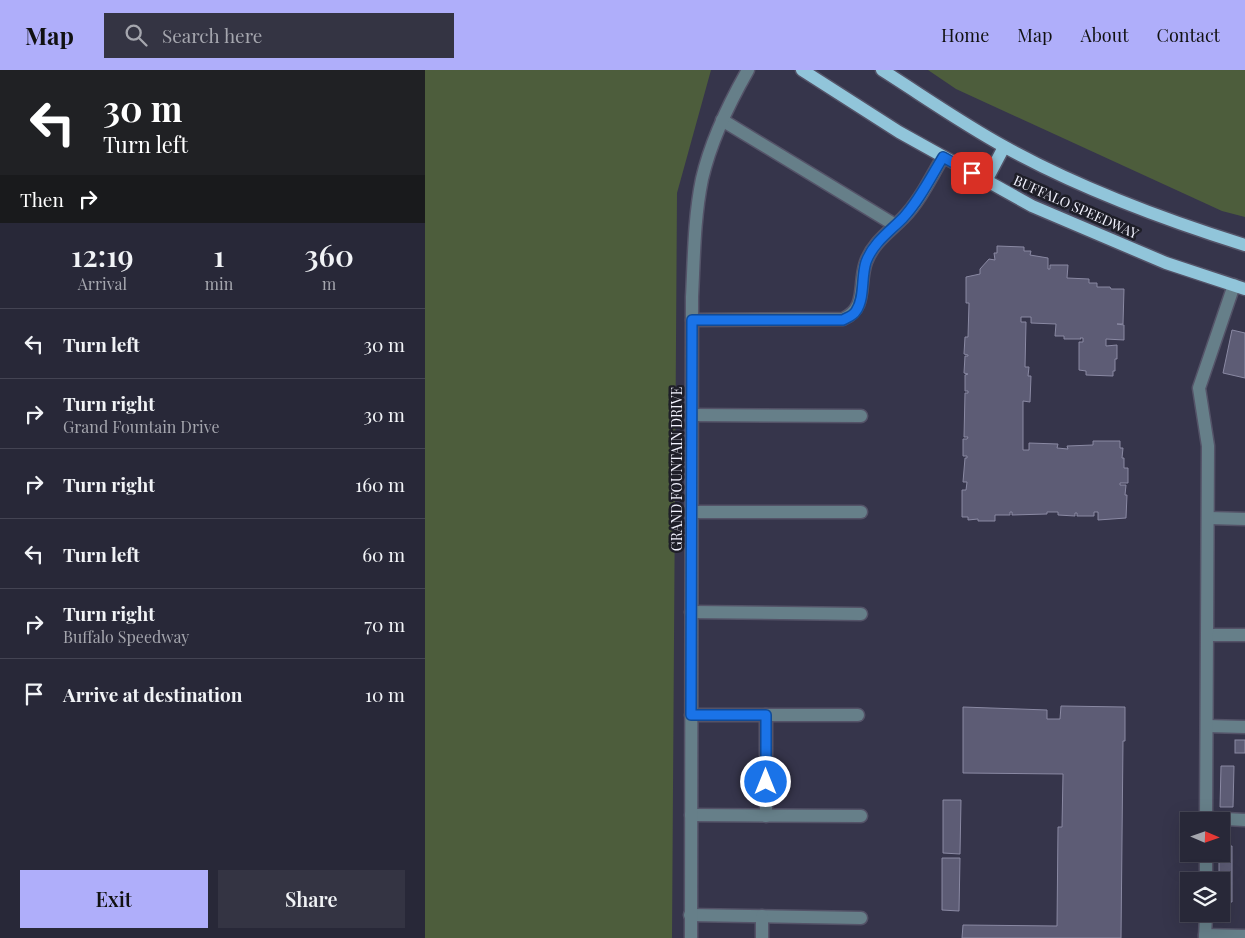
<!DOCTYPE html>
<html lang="en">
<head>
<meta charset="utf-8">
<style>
	:root { --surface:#282838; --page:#343443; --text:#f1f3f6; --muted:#a5a6ae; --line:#444453; --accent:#afaefa }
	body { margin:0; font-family:"Playfair Display",serif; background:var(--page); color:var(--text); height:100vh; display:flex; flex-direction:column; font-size:19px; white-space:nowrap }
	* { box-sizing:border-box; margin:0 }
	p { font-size:16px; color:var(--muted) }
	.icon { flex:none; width:28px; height:28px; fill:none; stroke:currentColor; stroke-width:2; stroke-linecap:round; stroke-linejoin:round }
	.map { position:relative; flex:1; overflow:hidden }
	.drawer { display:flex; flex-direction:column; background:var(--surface); width:425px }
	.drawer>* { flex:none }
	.guide { background:#202124; color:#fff; overflow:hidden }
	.needle { width:32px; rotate:92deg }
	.tools { position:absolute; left:755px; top:742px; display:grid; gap:10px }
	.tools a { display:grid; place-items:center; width:50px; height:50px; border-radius:0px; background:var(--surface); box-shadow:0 5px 20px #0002,0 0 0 1px var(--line); font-size:25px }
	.pin { position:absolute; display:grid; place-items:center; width:42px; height:42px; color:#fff; margin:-21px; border-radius:10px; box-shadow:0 2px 8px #0006 }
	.me { position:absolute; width:55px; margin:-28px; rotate:0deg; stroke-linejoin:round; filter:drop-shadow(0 0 4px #0008) }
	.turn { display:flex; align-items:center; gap:18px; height:105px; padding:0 20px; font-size:22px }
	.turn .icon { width:65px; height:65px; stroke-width:2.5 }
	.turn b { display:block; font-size:35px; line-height:42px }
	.then { display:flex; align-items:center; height:48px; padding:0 20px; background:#0003; gap:10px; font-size:19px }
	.eta { display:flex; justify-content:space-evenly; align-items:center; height:85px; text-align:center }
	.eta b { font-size:30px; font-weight:600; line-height:35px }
	.primary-button { display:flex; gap:10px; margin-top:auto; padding:10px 20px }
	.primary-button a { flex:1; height:58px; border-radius:0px; background:var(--accent); color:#111; font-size:20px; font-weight:600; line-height:58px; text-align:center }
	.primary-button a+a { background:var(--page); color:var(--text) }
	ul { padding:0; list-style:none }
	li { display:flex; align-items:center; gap:15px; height:70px; padding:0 20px; border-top:1px solid var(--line) }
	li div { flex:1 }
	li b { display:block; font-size:19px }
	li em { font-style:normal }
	header { display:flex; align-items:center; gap:30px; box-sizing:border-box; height:70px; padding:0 25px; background:var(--accent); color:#111 }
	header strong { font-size:24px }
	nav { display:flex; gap:28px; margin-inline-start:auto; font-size:18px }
	.search { width:350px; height:45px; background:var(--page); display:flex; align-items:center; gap:12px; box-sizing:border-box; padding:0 18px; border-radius:0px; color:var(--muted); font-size:19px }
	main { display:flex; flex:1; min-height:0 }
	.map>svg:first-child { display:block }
	.green { fill:#4d5d3c }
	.building { fill:#5d5c75; stroke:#8a89a3 }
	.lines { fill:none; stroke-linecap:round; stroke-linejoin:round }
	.minor-casing { stroke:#545368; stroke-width:15 }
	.major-casing { stroke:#545368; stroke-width:15 }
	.minor { stroke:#667f89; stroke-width:12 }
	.major { stroke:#91c5da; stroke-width:12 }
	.route-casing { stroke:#114b97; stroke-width:12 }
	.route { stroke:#1a73e8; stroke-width:9 }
	.labels { text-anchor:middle; stroke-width:5; stroke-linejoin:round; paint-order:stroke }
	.street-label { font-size:14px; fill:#f3f3ff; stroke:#1e1e28 }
</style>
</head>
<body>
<header>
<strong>Map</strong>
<div class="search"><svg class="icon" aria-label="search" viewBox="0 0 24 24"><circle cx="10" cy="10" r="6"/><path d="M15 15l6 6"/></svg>Search here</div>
<nav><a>Home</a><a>Map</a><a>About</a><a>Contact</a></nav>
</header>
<main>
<section class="drawer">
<div class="guide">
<div class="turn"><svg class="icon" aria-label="left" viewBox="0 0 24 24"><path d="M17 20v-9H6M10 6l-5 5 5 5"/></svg><div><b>30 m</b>Turn left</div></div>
<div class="then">Then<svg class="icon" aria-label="right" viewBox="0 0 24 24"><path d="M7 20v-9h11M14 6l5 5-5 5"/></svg></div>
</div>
<div class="eta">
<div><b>12:19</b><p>Arrival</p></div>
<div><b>1</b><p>min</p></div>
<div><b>360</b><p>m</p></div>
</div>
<ul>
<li><svg class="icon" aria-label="left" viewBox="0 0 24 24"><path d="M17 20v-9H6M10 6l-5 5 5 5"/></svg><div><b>Turn left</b></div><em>30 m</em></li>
<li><svg class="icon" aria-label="right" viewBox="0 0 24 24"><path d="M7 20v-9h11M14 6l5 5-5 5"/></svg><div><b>Turn right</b><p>Grand Fountain Drive</p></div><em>30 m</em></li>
<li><svg class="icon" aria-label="right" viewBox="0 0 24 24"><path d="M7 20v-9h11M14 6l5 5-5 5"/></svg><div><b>Turn right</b></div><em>160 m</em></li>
<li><svg class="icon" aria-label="left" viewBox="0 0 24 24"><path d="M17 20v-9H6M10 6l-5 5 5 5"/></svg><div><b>Turn left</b></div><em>60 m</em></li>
<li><svg class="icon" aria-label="right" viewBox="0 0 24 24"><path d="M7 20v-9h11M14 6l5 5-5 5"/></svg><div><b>Turn right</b><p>Buffalo Speedway</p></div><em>70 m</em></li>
<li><svg class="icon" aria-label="arrive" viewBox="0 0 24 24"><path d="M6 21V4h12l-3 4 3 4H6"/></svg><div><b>Arrive at destination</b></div><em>10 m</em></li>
</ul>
<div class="primary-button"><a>Exit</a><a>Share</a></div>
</section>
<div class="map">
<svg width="820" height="868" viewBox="0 0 820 868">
	<rect width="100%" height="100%" fill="#36354b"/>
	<g class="green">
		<path d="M0,0h286l-34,123 -5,745h-247z"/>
		<path d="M503,0h317v147l-23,-6 -266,-122z"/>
	</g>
	<g class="building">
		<path d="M572,176l27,1v4h7l-1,4 18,3v11h2v-4h18l-1,13 22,1v4h8v4h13l1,2h13l-1,35h-6l7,1v15l-18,-1v7l11,-1v14h-2v12h-2v5l-27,-1v-4l-7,-1v-28h4v-4h-3l1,1h-17v-3h-9l1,-12 -25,-1v-6h-10v5h5l-1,45h4l-1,9h3l-1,26 -7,-1v49h6v-7l29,1 -1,4 11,1 -1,-3 26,-1v-4h27v7h3l-1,10h2v10h4v15h-8v2h6l-1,10h2l-1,23 -28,2v-8h-4v4h-17v-3h-2v3l-17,-1v-3h-11v2l-35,1v-3h-2v3h-15v6h-17v-2l-10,1v-3h-6v-27h4l1,-8h-4l2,-24h2v-2h-4v-17h4l1,-2h-4l1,-44h3v-2h-3v-16l3,-1 -4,-1 1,-17h3v-1l-4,-1 1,-17h3l1,-34h-3v-26l14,-3v-5l9,-10 6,1 -1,-7h3z"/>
		<path d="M807,260l13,3v45l-22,-5z"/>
		<path d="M636,636l64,1v34h-2l-2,197h-159l1,-13 94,1 1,-99h4l1,-53 -100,-1v-66l84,3v9h13z"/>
		<rect x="810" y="670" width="10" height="13"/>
		<path d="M796,696h13l-1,41h-13z"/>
		<path d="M518,730h18l-1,54 -17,-1z"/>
		<path d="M796,776h11v56h-11v-21h-2v-27h2z"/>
		<path d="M517,788h18l-1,53 -17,-1z"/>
	</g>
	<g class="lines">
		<g class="minor-casing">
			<g id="minor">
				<path d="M297,50l173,105"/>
				<path d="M267,250l151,-1c25,-11 15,-35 23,-57 7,-19 23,-30 37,-44 17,-17 28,-41 40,-61"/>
				<path d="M268,345l168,1"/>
				<path d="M267,442h169"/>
				<path d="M784,448l36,1"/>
				<path d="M266,542l170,2"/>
				<path d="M783,565h37"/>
				<path d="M266,645h167"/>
				<path d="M341,645v101"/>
				<path d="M782,656l38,1"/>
				<path d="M266,745l170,1"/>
				<path d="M781,748l39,2"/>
				<path d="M781,751l2,-375 -9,-58 35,-103"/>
				<path d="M781,811v-27"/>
				<path d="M265,845l171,3"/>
				<path d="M780,865l40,1"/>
				<path d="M266,868l1,-641c2,-39 2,-79 10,-118 9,-39 26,-74 46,-109"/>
				<path d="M337,868v-22"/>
				<path d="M780,868l1,-24"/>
			</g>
		</g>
		<g class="major-casing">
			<g id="major">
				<path d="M377,0l97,62 133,74 134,57 79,26"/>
				<path d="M457,0c41,26 81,54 123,77 76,42 157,72 240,98"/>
				<path d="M561,111l18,-34"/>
			</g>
		</g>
		<use href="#minor" class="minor"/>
		<use href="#major" class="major"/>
	</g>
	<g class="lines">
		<g class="route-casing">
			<path id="route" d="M341,712v-67h-75l1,-395h151c5,-3 10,-4 13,-9 9,-13 5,-34 10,-49 7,-19 23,-30 37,-44 16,-17 28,-41 40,-61l29,16"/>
		</g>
		<use href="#route" class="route"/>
	</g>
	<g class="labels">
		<g class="street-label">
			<text transform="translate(651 137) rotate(24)" y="5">BUFFALO SPEEDWAY</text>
			<text transform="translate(252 399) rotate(-90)" y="5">GRAND FOUNTAIN DRIVE</text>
		</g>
	</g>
</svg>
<div class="tools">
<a><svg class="needle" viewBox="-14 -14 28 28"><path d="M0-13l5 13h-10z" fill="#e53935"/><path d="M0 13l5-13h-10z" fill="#a5a6ae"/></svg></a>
<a><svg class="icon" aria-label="layers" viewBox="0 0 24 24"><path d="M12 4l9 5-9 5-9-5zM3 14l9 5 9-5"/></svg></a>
</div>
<div class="pin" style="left:547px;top:103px;background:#d93025"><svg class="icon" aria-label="arrive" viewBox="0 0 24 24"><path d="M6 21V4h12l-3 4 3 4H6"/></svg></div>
<svg class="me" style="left:341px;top:712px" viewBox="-20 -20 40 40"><circle r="17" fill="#1a73e8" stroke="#fff" stroke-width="3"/><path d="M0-11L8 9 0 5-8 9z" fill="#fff"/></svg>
</div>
</main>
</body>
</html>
